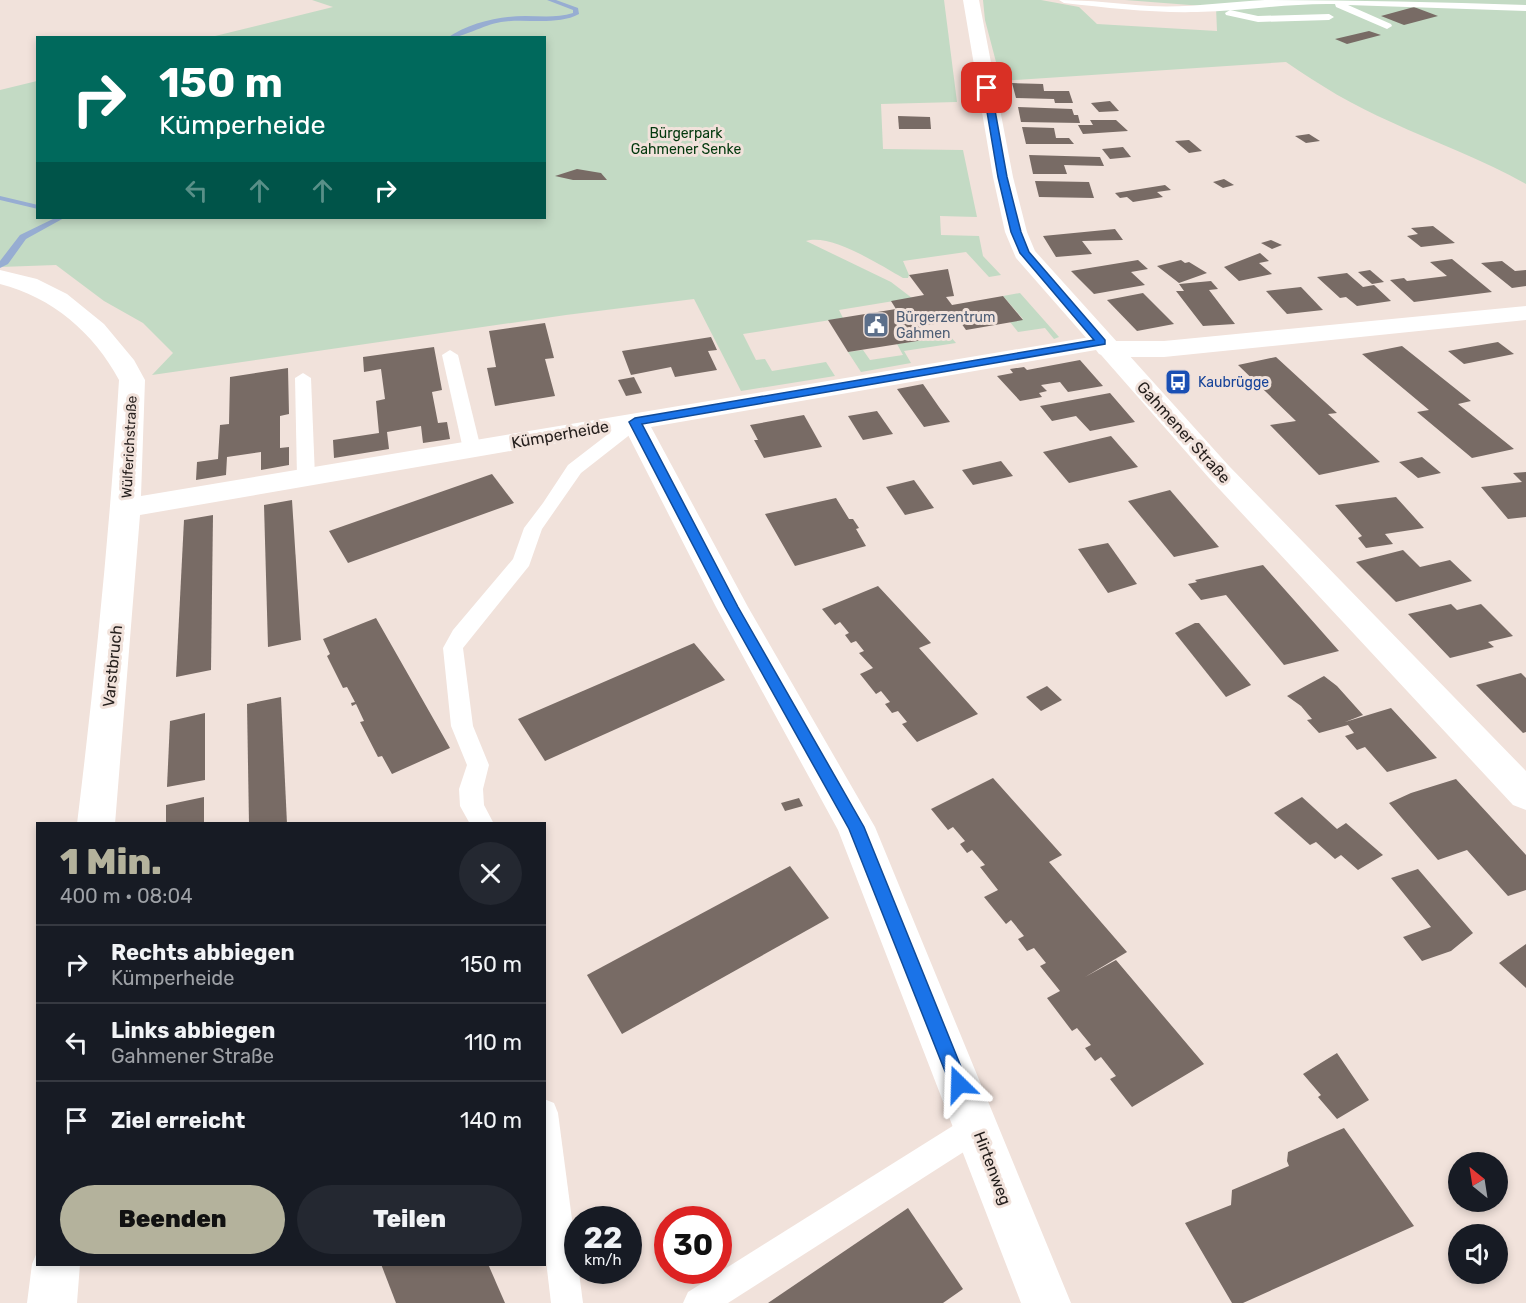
<!DOCTYPE html>
<html lang="de">
<head>
<meta charset="utf-8">
<style>
	:root { --surface:#171b24; --page:#242831; --text:#f1f3f6; --muted:#9ea1a6; --line:#363941; --accent:#b4b29c }
	body { margin:0; font-family:Rubik,sans-serif; background:var(--page); color:var(--text); height:100vh; display:flex; flex-direction:column; font-size:22px; white-space:nowrap }
	* { box-sizing:border-box; margin:0 }
	p { font-size:20px; color:var(--muted) }
	.icon { flex:none; width:33px; height:33px; fill:none; stroke:currentColor; stroke-width:2; stroke-linecap:round; stroke-linejoin:round }
	.map { position:relative; flex:1; overflow:hidden }
	.details { position:absolute; left:36px; top:822px; width:510px; height:444px; display:flex; flex-direction:column; background:var(--surface); border-radius:0px; box-shadow:0 3px 9px #0003 }
	.details>* { flex:none }
	.banner { position:absolute; left:36px; top:36px; width:510px; height:183px; border-radius:0px; box-shadow:0 3px 9px #0003; background:#00695c; color:#fff; overflow:hidden }
	.needle { width:39px; rotate:330deg }
	.controls { position:absolute; left:1448px; top:1152px; display:grid; gap:12px }
	.controls a { display:grid; place-items:center; width:60px; height:60px; border-radius:50%; background:var(--surface); box-shadow:0 3px 9px #0003; font-size:30px }
	.speed { position:absolute; left:564px; top:1206px; display:flex; gap:12px; font-size:30px; font-weight:700; text-align:center }
	.speed>* { display:grid; place-content:center; width:78px; height:78px; border-radius:50%; background:var(--surface); box-shadow:0 3px 9px #0003; line-height:1 }
	.speed small { font-size:15px; font-weight:400 }
	.speed .limit { border:9px solid #d22; background:#fff; color:#111 }
	.pin { position:absolute; display:grid; place-items:center; width:51px; height:51px; color:#fff; margin:-26px; border-radius:12px; box-shadow:0 3px 9px #0006 }
	.me { position:absolute; width:66px; margin:-33px; rotate:338deg; stroke-linejoin:round; filter:drop-shadow(0 0 4px #0008) }
	.turn { display:flex; align-items:center; gap:21px; height:126px; padding:0 24px; font-size:27px }
	.turn .icon { width:78px; height:78px; stroke-width:2.5 }
	.turn b { display:block; font-size:42px; line-height:51px }
	.lanes { display:flex; align-items:center; height:57px; padding:0 24px; background:#0003; justify-content:center; gap:30px; direction:ltr }
	.lanes .off { opacity:.35 }
	.round { display:grid; place-items:center; flex:none; width:63px; height:63px; border-radius:32px; background:var(--page) }
	.head { display:flex; align-items:center; justify-content:space-between; height:102px; padding:0 24px }
	h1 { font-size:36px; font-weight:800; line-height:45px; color:var(--accent) }
	.button { display:flex; gap:12px; margin-top:auto; padding:12px 24px }
	.button a { flex:1; height:69px; border-radius:36px; background:var(--accent); color:#111; font-size:24px; font-weight:800; line-height:69px; text-align:center }
	.button a+a { background:var(--page); color:var(--text) }
	ul { padding:0; list-style:none }
	li { display:flex; align-items:center; gap:18px; height:78px; padding:0 24px; border-top:2px solid var(--line) }
	li div { flex:1 }
	li b { display:block; font-size:22px }
	li em { font-style:normal }
	.map>svg:first-child { display:block }
	.green { fill:#c3dac4 }
	.lines { fill:none; stroke-linecap:round; stroke-linejoin:round }
	.stream { fill:#97add2; fill-rule:evenodd }
	.building { fill:#786b65 }
	.service { fill:#fff; fill-rule:evenodd }
	.minor { fill:#fff; fill-rule:evenodd }
	.secondary { fill:#fff; fill-rule:evenodd }
	.route { fill:#1a73e8; stroke:#114b97; stroke-width:1.5 }
	.labels { text-anchor:middle; stroke-width:6; stroke-linejoin:round; paint-order:stroke }
	.far-park-label { font-size:14px; fill:#02380d; stroke:#f1e2db }
	.far-service-label { font-size:14px; fill:#4e5e75; stroke:#f1e2db; text-anchor:start }
	.far-transit-label { font-size:14px; fill:#164399; stroke:#f1e2db; text-anchor:start }
	.far-street-label { font-size:14px; fill:#241e1c; stroke:#f1e2db }
	.street-label { font-size:16px; fill:#241e1c; stroke:#f1e2db }
</style>
</head>
<body>
<div class="map">
<svg width="1526" height="1303" viewBox="0 0 1526 1303">
	<rect width="100%" height="100%" fill="#f1e2db"/>
	<g class="green">
		<path d="M312,0h632l13,102 -76,2 2,45 80,1 14,67 -37,-1 1,19 38,1 4,20 18,19 -12,2 -23,-25 -63,9 6,14 -1,3h-5c-23,-13 -72,-45 -97,-37l85,41 21,16 -73,12 4,8 -100,16 13,26 9,-1 7,12 54,-9 9,14 -94,15 -47,-92 -128,16 -414,60 21,-22 -30,-30 -39,-22 -48,-36 -56,2v-177l37,-9 1,137h506v-180l-333,-1 122,-30z"/>
		<path d="M983,0h58l38,7 18,17 120,7 -1,-24 -91,-7h401v184c-44,-25 -90,-41 -135,-62 -37,-16 -72,-37 -105,-60l-285,19 -16,-61z"/>
		<path d="M1020,293l39,44 -5,2 -9,-11 -27,4 -8,-10 13,-3 -20,-23z"/>
		<path d="M950,336l6,7 -52,8 7,12 -50,9 -13,-20 15,-2 7,10 33,-5 -6,-11z"/>
	</g>
	<g class="lines">
		<g class="stream">
			<path d="M547,0h9l22,8 1,6c-22,12 -54,4 -78,8 -18,3 -39,16 -54,16 22,-15 52,-22 78,-22 16,0 32,2 48,-3v-3z"/>
			<path d="M0,196l38,9v4l-38,-9z"/>
			<path d="M55,218h9l-38,21 -18,25 -8,4v-7l20,-26z"/>
		</g>
	</g>
	<g class="building">
		<path d="M1414,7l24,9 -34,9 -23,-9z"/>
		<path d="M1369,31l12,4 -34,9 -12,-5z"/>
		<path d="M1012,83l31,1 1,7h25l4,12h-18l-1,-4 -38,-1z"/>
		<path d="M1110,101l9,10 -20,1 -8,-9z"/>
		<path d="M1018,107l54,2 2,6h4l2,8 -59,-1z"/>
		<path d="M898,116l32,1 1,12h-32z"/>
		<path d="M1090,120h26l12,11 -45,3 -5,-9h15z"/>
		<path d="M1022,127l32,1 2,10h13l5,6h-48z"/>
		<path d="M1309,134l11,7 -14,2 -11,-7z"/>
		<path d="M1189,140l13,11 -13,2 -14,-12z"/>
		<path d="M1123,147l8,10 -21,2 -8,-10z"/>
		<path d="M1029,155l71,2 4,9 -40,-1 3,9h-34z"/>
		<path d="M577,169l24,4 6,7h-34l-18,-4z"/>
		<path d="M1224,179l10,6 -11,3 -10,-6z"/>
		<path d="M1035,181l54,1 5,16 -55,-1z"/>
		<path d="M1165,185l6,5 -14,2 6,5 -30,5 -6,-5 -7,1 -5,-5z"/>
		<path d="M1433,226l22,17 -34,4 -14,-11 11,-2 -7,-6z"/>
		<path d="M1115,229l8,11 -41,1 10,13 -36,3 -13,-21z"/>
		<path d="M1271,240l11,5 -10,4 -11,-6z"/>
		<path d="M1260,253l9,8 -10,2 13,11 -33,7 -15,-14z"/>
		<path d="M1452,259l40,33 -78,10 -24,-22 14,-2 3,3 40,-5 -17,-14z"/>
		<path d="M1138,260l10,9 -17,3 14,13 -51,9 -23,-23z"/>
		<path d="M1181,260l4,3 4,-1 18,11 -28,10 -22,-17z"/>
		<path d="M1502,261l13,10 11,-1v16l-14,2 -31,-25z"/>
		<path d="M948,269l6,27 -8,1 6,8 51,-9 20,24 -57,10 -7,-10 -37,6 8,13 -82,13 -20,-32 68,-11 -5,-8 33,-6 -15,-20z"/>
		<path d="M1370,270l14,12 -12,2 -14,-12z"/>
		<path d="M1347,273l16,14 11,-2 17,16 -34,5 -11,-9 -6,1 -23,-21z"/>
		<path d="M1211,281l7,8 -9,1 26,34 -32,2 -27,-35h8l-5,-7z"/>
		<path d="M1301,287l22,23 -36,4 -21,-23z"/>
		<path d="M1143,293l31,31 -37,7 -30,-31z"/>
		<path d="M545,323l9,35 -9,1 10,37 -60,10 -8,-38 9,-1 -7,-36z"/>
		<path d="M711,337l6,13 -9,1 9,19 -42,7 -4,-10 -40,8 -9,-24z"/>
		<path d="M1498,342l16,12 -50,10 -16,-13z"/>
		<path d="M1402,346l69,55 -13,3 56,45 -42,9 -55,-46 12,-2 -67,-56z"/>
		<path d="M434,347l8,43 -10,2 6,31 9,-1 3,17 -27,4 -2,-17 -34,6 2,17 -55,9 -1,-18 46,-7 -3,-32 9,-2 -4,-30 -17,3 -1,-15z"/>
		<path d="M1276,357l61,56 -9,1 52,48 -61,13 -49,-50 26,-4 -58,-56z"/>
		<path d="M1080,360l23,26 -35,6 -8,-10 -19,3 6,6 -8,2 3,4 -22,4 -23,-25 16,-3 -3,-4 14,-2 3,3z"/>
		<path d="M288,368l1,46 -9,2v32l9,-1v18l-28,5v-18l-34,5 -1,18 -30,5 1,-18 21,-3 2,-34 9,-1 1,-47z"/>
		<path d="M634,377l8,16 -16,3 -8,-16z"/>
		<path d="M923,384l16,23 11,15 -26,5 -27,-38z"/>
		<path d="M1110,393l25,29 -45,9 -14,-15 -24,5 -12,-15z"/>
		<path d="M877,411l16,23 -30,6 -15,-24z"/>
		<path d="M804,415l18,32 -58,11 -10,-18h4l-8,-15z"/>
		<path d="M1111,436l27,31 -69,16 -26,-31z"/>
		<path d="M1422,457l19,16 -23,5 -19,-16z"/>
		<path d="M1001,461l12,15 -40,9 -11,-15z"/>
		<path d="M1526,472v45l-18,2 -27,-32 41,-5 -9,-9z"/>
		<path d="M492,474l22,29 -166,60 -19,-32z"/>
		<path d="M914,480l20,28 -29,7 -19,-28z"/>
		<path d="M1170,490l49,57 -45,10 -46,-56z"/>
		<path d="M1396,497l28,31 -39,6 8,10 -27,4 -8,-10 4,-2 -27,-31z"/>
		<path d="M836,498l13,21h4l6,9 -3,1 10,17 -71,20 -30,-52z"/>
		<path d="M292,500l9,140 -33,7 -4,-142z"/>
		<path d="M213,515l-2,155 -35,7 8,-157z"/>
		<path d="M1108,543l29,41 -29,9 -30,-44z"/>
		<path d="M1403,550l17,17 30,-7 22,21 -76,21 -40,-40z"/>
		<path d="M1263,565l31,35 45,51 -55,14 -58,-70 -25,5 -13,-16 9,-2 -2,-2z"/>
		<path d="M878,586l53,57 -12,5 59,66 -61,28 -15,-18 5,-2 -9,-11 -6,2 -7,-9 5,-2 -9,-11 -5,3 -16,-20 13,-6 -14,-15 5,-2 -8,-10 -5,2 -6,-8 4,-2 -9,-11 -5,3 -13,-16z"/>
		<path d="M1451,604l6,6 24,-6 32,32 -25,6 6,5 -44,11 -42,-44z"/>
		<path d="M376,618l74,130 -58,26 -10,-18 -4,1 -18,-35 4,-1 -8,-17 -4,2 -1,-3 4,-1 -8,-15 -4,1 -16,-32 3,-2 -7,-15z"/>
		<path d="M1195,623h4l52,62 -25,12 -51,-64z"/>
		<path d="M694,643l31,37 -180,81 -27,-42z"/>
		<path d="M1521,673l5,5v54l-3,1 -47,-48z"/>
		<path d="M1324,676l13,10 26,29 -18,7 46,-14 46,50 -50,14 -22,-25 -8,3 -12,-14 9,-3 -6,-8 -29,8 -12,-13 5,-1 -11,-13 -14,-10z"/>
		<path d="M1047,686l15,14 -21,11 -15,-14z"/>
		<path d="M281,697l6,127h-38l-2,-120z"/>
		<path d="M205,713v67l-38,7 3,-66z"/>
		<path d="M993,778l69,77 -13,7 78,90 -42,25 31,-17 88,104 -72,43 -22,-28 6,-3 -15,-19 -6,4 -10,-13 6,-3 -14,-17 -5,3 -25,-33 13,-7 -20,-25 6,-3 -12,-15 -7,3 -9,-12 6,-3 -13,-16 -5,4 -22,-27 14,-7 -18,-23 5,-2 -13,-15 -5,3 -7,-9 5,-3 -12,-14 -5,3 -17,-21z"/>
		<path d="M1456,779l70,76v35l-18,6 -41,-46 -29,10 -49,-57 22,-10z"/>
		<path d="M204,797v27h-38v-19z"/>
		<path d="M1302,797l35,32 9,-6 37,32 -25,15 -17,-15 -6,4 -19,-17 -6,3 -36,-32z"/>
		<path d="M799,798l4,8 -18,5 -4,-8z"/>
		<path d="M790,866l39,52 -207,116 -35,-59z"/>
		<path d="M1418,869l55,64 -22,18 -29,10 -19,-24 28,-10 -40,-49z"/>
		<path d="M1526,944v44l-27,-25z"/>
		<path d="M1337,1053l32,47 -32,19 -19,-22 3,-2 -18,-21z"/>
		<path d="M1344,1128l70,98 -171,77h-11l-47,-80 46,-18 1,-15 57,-24 -2,-5 1,-9z"/>
		<path d="M908,1208l55,81 -20,14h-175z"/>
		<path d="M381,1264h107l17,39h-109z"/>
	</g>
	<g class="lines">
		<g class="service">
			<path d="M1059,0c31,0 61,4 91,6 39,2 76,-4 115,-6 87,0 174,2 261,5v6l-178,-6 43,19 1,2 -5,3 -51,-22 -1,-3c-47,-1 -91,7 -138,8 -45,1 -88,-4 -133,-9z"/>
			<path d="M1230,10l28,6 71,-2 5,3 -5,3 -71,2 -32,-7 -1,-2z"/>
			<path d="M450,350l8,5 23,94 -3,4h-12l-3,-4 -21,-94z"/>
			<path d="M303,373l8,5 4,99 -3,4h-12l-3,-4 -2,-99z"/>
			<path d="M635,417l6,1 3,4 -3,4 -60,47 -39,56 -13,37 -66,82 10,78 16,39 -6,24 1,16 10,19h-24l-10,-18 -1,-17 8,-24 -16,-39 -8,-78 10,-18 60,-71 11,-31 19,-25 25,-38 61,-47z"/>
			<path d="M544,1099l10,4 4,10 25,190h-32l-7,-59z"/>
			<path d="M977,1113l10,4 4,10 -4,10 -259,166h-45l5,-11 279,-175z"/>
		</g>
		<g class="minor">
			<path d="M0,270l37,9 30,15 37,30 30,36 11,20 -4,116 961,-161 9,2 3,4h50l362,-35v14l-362,37h-56l-9,-3 -3,-4 -445,77 97,180 127,220 196,476h-50l-183,-473 -122,-223 -90,-176 -486,84 -25,309h-38c18,-148 33,-295 42,-444 -25,-47 -67,-83 -119,-96z"/>
			<path d="M38,1250v14h42l-3,39h-50l5,-39z"/>
		</g>
		<path class="secondary" d="M963,0h16l34,177 14,55 8,19 194,215 297,305v39l-13,-5 -304,-327 -193,-220 -11,-26 -12,-55z"/>
	</g>
	<path class="route" d="M987,86l4,2 16,89 14,55 8,20 76,88v4l-463,80 96,183 126,220 104,257 -2,6 -7,3 -6,-3 -3,-6 -101,-255 -124,-222 -96,-185 6,-4 459,-78 -74,-87 -9,-21 -13,-55 -15,-89z"/>
	<defs>
		<g id="civic-square" transform="scale(1.35)"><rect x="-9" y="-9" width="18" height="18" rx="4" fill="#5c6f8a" stroke="#f1e2db"/><path d="M-.6-6.5H3V-4.5H.6V-3L4-1V1h2V6H-6V1h2V-1L-.6-3ZM-1.2 2.5V6h2.4V2.5Z" fill="#fff"/></g>
		<g id="bus-square" transform="scale(1.35)"><rect x="-9" y="-9" width="18" height="18" rx="4" fill="#1a4fb4" stroke="#f1e2db"/><path d="M-5-6H5V4H4V6H2V4H-2V6H-4V4H-5ZM-3.5-4V0h7V-4ZM-3.5 1.2v1.5H-2V1.2ZM2 1.2v1.5H3.5V1.2Z" fill="#fff"/></g>
	</defs>
	<g fill-rule="evenodd">
		<use href="#civic-square" x="876" y="325"/>
		<use href="#bus-square" x="1178" y="382"/>
	</g>
	<g class="labels">
		<g class="far-park-label">
			<text x="686" y="138">Bürgerpark<tspan x="686" dy="16">Gahmener Senke</tspan></text>
		</g>
		<g class="far-service-label">
			<text x="896" y="322">Bürgerzentrum<tspan x="896" dy="16">Gahmen</tspan></text>
		</g>
		<g class="far-transit-label">
			<text x="1198" y="387">Kaubrügge</text>
		</g>
		<g class="far-street-label">
			<text transform="translate(129 447) rotate(-87)" y="5">Wülferichstraße</text>
		</g>
		<g class="street-label">
			<text transform="translate(1184 432) rotate(48)" y="6">Gahmener Straße</text>
			<text transform="translate(560 434) rotate(-10)" y="6">Kümperheide</text>
			<text transform="translate(112 666) rotate(-84)" y="6">Varstbruch</text>
			<text transform="translate(993 1168) rotate(69)" y="6">Hirtenweg</text>
		</g>
	</g>
</svg>
<div class="controls">
<a><svg class="needle" viewBox="-14 -14 28 28"><path d="M0-13l5 13h-10z" fill="#e53935"/><path d="M0 13l5-13h-10z" fill="#9ea1a6"/></svg></a>
<a><svg class="icon" aria-label="sound" viewBox="0 0 24 24"><path d="M4 9h4l5-4v14l-5-4H4zM17 9q2 3 0 6"/></svg></a>
</div>
<div class="speed"><div>22<small>km/h</small></div><div class="limit">30</div></div>
<div class="pin" style="left:987px;top:88px;background:#d93025"><svg class="icon" aria-label="arrive" viewBox="0 0 24 24"><path d="M6 21V4h12l-3 4 3 4H6"/></svg></div>
<svg class="me" style="left:959px;top:1084px" viewBox="-20 -20 40 40"><path d="M0-17L14 15 0 8-14 15z" fill="#1a73e8" stroke="#fff" stroke-width="4"/></svg>
<div class="banner">
<div class="turn"><svg class="icon" aria-label="right" viewBox="0 0 24 24"><path d="M7 20v-9h11M14 6l5 5-5 5"/></svg><div><b>150 m</b>Kümperheide</div></div>
<div class="lanes"><svg class="icon off" aria-label="left" viewBox="0 0 24 24"><path d="M17 20v-9H6M10 6l-5 5 5 5"/></svg><svg class="icon off" aria-label="ahead" viewBox="0 0 24 24"><path d="M12 20V5M6 11l6-6 6 6"/></svg><svg class="icon off" aria-label="ahead" viewBox="0 0 24 24"><path d="M12 20V5M6 11l6-6 6 6"/></svg><svg class="icon" aria-label="right" viewBox="0 0 24 24"><path d="M7 20v-9h11M14 6l5 5-5 5"/></svg></div>
</div>
<section class="details">
<div class="head"><div><h1>1 Min.</h1><p>400 m · 08:04</p></div><a class="round"><svg class="icon" aria-label="close" viewBox="0 0 24 24"><path d="M6 6l12 12M18 6L6 18"/></svg></a></div>
<ul>
<li><svg class="icon" aria-label="right" viewBox="0 0 24 24"><path d="M7 20v-9h11M14 6l5 5-5 5"/></svg><div><b>Rechts abbiegen</b><p>Kümperheide</p></div><em>150 m</em></li>
<li><svg class="icon" aria-label="left" viewBox="0 0 24 24"><path d="M17 20v-9H6M10 6l-5 5 5 5"/></svg><div><b>Links abbiegen</b><p>Gahmener Straße</p></div><em>110 m</em></li>
<li><svg class="icon" aria-label="arrive" viewBox="0 0 24 24"><path d="M6 21V4h12l-3 4 3 4H6"/></svg><div><b>Ziel erreicht</b></div><em>140 m</em></li>
</ul>
<div class="button"><a>Beenden</a><a>Teilen</a></div>
</section>
</div>
</body>
</html>
